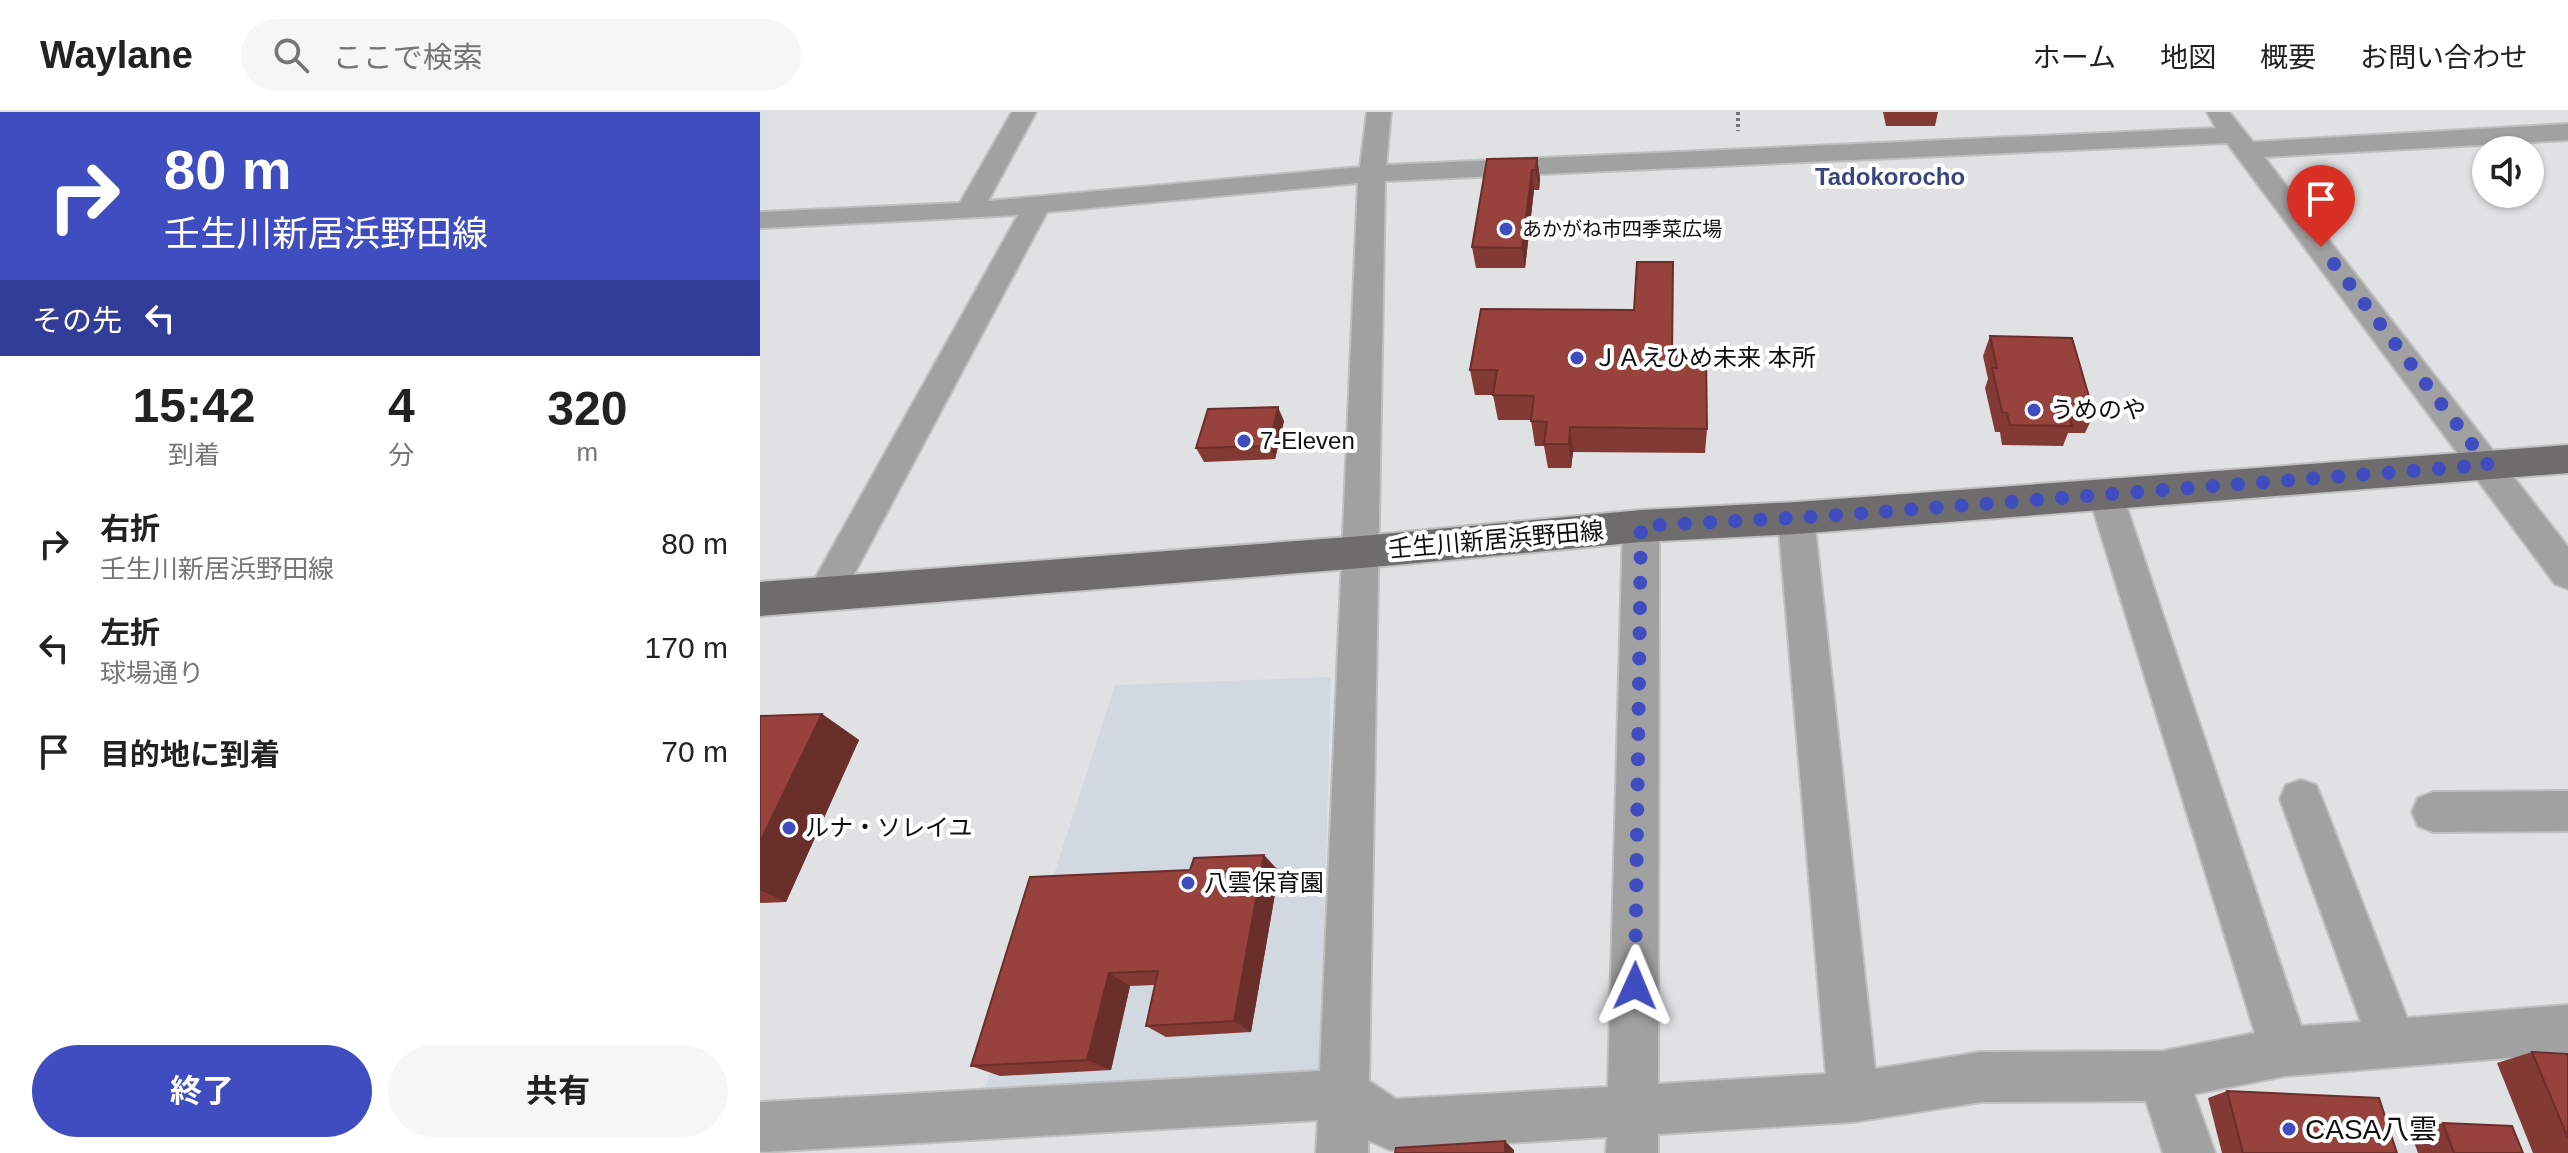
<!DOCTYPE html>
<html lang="ja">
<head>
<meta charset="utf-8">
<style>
	:root { --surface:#fff; --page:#f6f6f6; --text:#222; --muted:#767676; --line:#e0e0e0; --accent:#3f4dc1 }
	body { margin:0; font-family:Helvetica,"Noto Sans JP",sans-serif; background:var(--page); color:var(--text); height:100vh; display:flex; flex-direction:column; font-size:30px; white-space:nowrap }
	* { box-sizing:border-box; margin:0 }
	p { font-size:26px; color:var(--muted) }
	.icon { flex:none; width:44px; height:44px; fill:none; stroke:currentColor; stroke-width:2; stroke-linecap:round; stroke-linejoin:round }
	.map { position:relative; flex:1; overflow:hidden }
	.drawer { display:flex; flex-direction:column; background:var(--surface); width:760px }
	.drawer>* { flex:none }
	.guide { background:#3f4dc1; color:#fff; overflow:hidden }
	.controls { position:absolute; left:1712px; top:24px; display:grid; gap:16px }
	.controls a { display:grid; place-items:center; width:72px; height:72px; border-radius:50%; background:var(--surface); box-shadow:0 2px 6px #0004; font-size:40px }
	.pin { position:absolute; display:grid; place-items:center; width:68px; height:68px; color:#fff; margin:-82px -34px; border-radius:50% 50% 50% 0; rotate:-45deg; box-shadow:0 0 8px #0007 }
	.pin .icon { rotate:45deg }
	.me { position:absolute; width:88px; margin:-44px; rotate:1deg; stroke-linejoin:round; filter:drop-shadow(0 0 6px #0008) }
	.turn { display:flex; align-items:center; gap:28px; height:168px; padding:0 32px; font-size:36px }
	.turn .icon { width:104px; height:104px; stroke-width:2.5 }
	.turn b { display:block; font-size:56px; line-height:68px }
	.then { display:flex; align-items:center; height:76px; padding:0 32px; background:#0003; gap:16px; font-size:30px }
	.eta { display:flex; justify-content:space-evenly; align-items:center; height:136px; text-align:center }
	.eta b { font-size:48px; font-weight:700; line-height:56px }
	.button { display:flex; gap:16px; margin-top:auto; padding:16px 32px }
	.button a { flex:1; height:92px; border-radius:48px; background:var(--accent); color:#fff; font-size:32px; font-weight:700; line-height:92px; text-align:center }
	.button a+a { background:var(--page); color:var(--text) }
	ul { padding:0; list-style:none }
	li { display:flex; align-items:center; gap:24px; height:104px; padding:0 32px }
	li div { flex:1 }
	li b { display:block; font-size:30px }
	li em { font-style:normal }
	header { display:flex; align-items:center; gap:48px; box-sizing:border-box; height:112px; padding:0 40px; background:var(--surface); border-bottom:2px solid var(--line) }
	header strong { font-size:38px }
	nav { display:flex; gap:44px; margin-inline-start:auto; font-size:28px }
	.search { width:560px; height:72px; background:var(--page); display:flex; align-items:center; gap:20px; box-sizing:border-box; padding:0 28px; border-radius:44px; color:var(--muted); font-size:30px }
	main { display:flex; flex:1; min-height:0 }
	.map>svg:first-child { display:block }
	.built { fill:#d2d8e0 }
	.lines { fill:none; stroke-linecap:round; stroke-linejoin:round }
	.minor-casing { stroke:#bfbfc0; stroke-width:4 }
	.major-casing { stroke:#bfbfc0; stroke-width:4 }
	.path { stroke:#757576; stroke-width:4; stroke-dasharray:3 3; stroke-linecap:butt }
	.minor { fill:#a2a1a1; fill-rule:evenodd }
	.major { fill:#6e6c6c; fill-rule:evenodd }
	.wall { fill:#833934 }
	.shaded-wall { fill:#6a2e2b }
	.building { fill:#98423d; stroke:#6a2e2b; stroke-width:2 }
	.route { stroke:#3f4dc1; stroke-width:14; stroke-dasharray:0 25.2 }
	.poi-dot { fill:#3f4dc1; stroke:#fff; stroke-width:3 }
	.labels { text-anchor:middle; stroke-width:8; stroke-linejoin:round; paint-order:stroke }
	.far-poi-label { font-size:20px; fill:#0f0f10; stroke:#fff; text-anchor:start }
	.far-quarter-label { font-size:24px; font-weight:bold; fill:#394581; stroke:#fff }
	.poi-label { font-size:24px; fill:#0f0f10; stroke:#fff; text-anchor:start }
	.street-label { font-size:24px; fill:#0f0f10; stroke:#fff }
	.near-poi-label { font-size:28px; fill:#0f0f10; stroke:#fff; text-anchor:start }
</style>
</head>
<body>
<header>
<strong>Waylane</strong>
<div class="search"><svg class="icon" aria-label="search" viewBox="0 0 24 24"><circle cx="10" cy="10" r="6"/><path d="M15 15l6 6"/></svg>ここで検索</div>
<nav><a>ホーム</a><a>地図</a><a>概要</a><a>お問い合わせ</a></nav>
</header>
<main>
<section class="drawer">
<div class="guide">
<div class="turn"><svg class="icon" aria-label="right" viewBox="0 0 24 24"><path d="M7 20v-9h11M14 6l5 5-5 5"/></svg><div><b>80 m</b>壬生川新居浜野田線</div></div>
<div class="then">その先<svg class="icon" aria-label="left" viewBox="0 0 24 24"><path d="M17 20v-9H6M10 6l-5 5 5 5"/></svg></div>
</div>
<div class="eta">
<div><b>15:42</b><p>到着</p></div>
<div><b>4</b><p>分</p></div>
<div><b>320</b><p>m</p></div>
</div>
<ul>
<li><svg class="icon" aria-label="right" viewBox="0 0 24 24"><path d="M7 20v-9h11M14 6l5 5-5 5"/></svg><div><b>右折</b><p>壬生川新居浜野田線</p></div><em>80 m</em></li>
<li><svg class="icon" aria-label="left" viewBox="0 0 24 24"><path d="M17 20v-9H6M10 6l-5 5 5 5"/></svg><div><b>左折</b><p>球場通り</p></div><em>170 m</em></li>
<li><svg class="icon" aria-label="arrive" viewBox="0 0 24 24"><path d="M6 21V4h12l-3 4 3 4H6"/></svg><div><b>目的地に到着</b></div><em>70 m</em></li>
</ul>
<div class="button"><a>終了</a><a>共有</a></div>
</section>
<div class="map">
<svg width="1808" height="1041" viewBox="0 0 1808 1041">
	<rect width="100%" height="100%" fill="#e0e1e2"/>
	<path class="built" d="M571,565l-11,403 -337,15 132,-410z"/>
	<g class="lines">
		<g class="minor-casing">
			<g id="minor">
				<path d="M252,0h24l-48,89 372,-34 7,-55h24l-5,53 830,-37 -9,-16h22l24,30 315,-18v16l-304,17 304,390v42l-13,-5 -328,-441 -842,38 -16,900 27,18 212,-12 15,-561 6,-10 12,-4 12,4 6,10 -1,558 168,-10 -48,-556 6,-9 12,-4 12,4 6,9 61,551 106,-17 182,-1 92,-18 -166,-537 5,-9 12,-4 12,4 5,9 178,530 60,-4 -81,-223 6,-14 15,-5 15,5 6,14 85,219 161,-13v48l-283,23 -91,18 21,59h-52l-17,-52 -165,1 -128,20 -195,12v19h-52l1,-16 -217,13 -22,-10v13h-52l2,-33 -558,32v-50l560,-31 38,-888 -311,29 -209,392 -13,4 -13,-4 -5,-11 211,-378 -258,13v-16l200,-9z"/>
				<path d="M1808,679v40l-135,1 -15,-6 -6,-14 6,-14 15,-6z"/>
			</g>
		</g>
		<g class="major-casing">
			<path id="major" d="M1808,333v28l-772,61 -155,8 -279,26 -602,48v-34l602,-46 279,-26 155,-8z"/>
		</g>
		<path class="path" d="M978,0v19"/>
		<use href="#minor" class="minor"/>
		<use href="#major" class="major"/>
	</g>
	<g class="wall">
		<path d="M1123,0h55l-3,14h-49z"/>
		<path d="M777,46l3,21 -1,11h-5l-9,78h-49l-4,-21z"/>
		<path d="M1230,224l104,78 -9,19h-17l-5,13 -61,-1 -2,-13h-5l-10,-44 3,-9 -5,-23z"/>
		<path d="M912,244l35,73 -2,24 -132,-1 -2,16h-23l-4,-22h-9l-4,-26h-33l-5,-25h-18l-5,-25z"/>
		<path d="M524,309l-9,38 -71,3 -8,-14z"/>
		<path d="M62,602l37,26 -73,162 -26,1v-187z"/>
		<path d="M430,758l89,1 -28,161 -85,5 -20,-11 9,-41 -25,1 -19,84 -111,6 -29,-10z"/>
		<path d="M1772,940l36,2v99h-35l-36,-90z"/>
		<path d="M1467,979l170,62h-175l-14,-55z"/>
		<path d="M1683,1011l80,30h-105l-8,-22z"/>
	</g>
	<g class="shaded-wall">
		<path d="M777,46l3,21 -1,11 -3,-20z"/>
		<path d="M772,58l2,20 -9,78 -3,-20z"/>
		<path d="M518,295l6,14 -9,38 -6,-13z"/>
		<path d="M810,315l3,25 -2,16 -2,-24z"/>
		<path d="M62,602l37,26 -73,162 -26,-12v-48z"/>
		<path d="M504,743l15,16 -28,161 -17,-11z"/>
		<path d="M349,861l21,13 -19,84 -24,-10z"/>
		<path d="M745,1029l9,9v3h-9z"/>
	</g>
	<g class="building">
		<path d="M777,46l-1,12h-4l-10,78 -50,-1 15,-88z"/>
		<path d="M877,150h36l-1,94h34l1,73 -137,-2 -1,17h-25l3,-22 -16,-1 3,-25 -41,-1 4,-25h-27l11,-61 153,1z"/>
		<path d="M1230,224l82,2 22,76 -26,-1 4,13 -62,-1 -3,-12 -5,-1 -10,-44h5z"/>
		<path d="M518,295l-9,39 -73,2 12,-39z"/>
		<path d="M62,602l-62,128v-126z"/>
		<path d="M504,743l-30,166 -88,5 12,-55 -49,2 -22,87 -116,6 59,-189 160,-7 4,-12z"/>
		<path d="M1772,940l36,2v84z"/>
		<path d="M1467,979l152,7 18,55h-154z"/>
		<path d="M1683,1011l69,3 11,27h-69z"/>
		<path d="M745,1029v12h-110l1,-5z"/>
	</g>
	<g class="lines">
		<path class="route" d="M875,874l6,-460 186,-10 661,-51 -167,-218"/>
	</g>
	<g class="poi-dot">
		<circle cx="746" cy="117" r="8"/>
		<circle cx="817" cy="246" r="8"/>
		<circle cx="1274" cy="298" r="8"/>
		<circle cx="484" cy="329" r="8"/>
		<circle cx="29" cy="716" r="8"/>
		<circle cx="428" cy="771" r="8"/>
		<circle cx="1529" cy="1017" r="8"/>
	</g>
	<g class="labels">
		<g class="far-poi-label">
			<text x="762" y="124">あかがね市四季菜広場</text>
		</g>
		<g class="far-quarter-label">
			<text x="1130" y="73">Tadokorocho</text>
		</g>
		<g class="poi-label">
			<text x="833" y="254">ＪＡえひめ未来 本所</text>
			<text x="1290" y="306">うめのや</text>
			<text x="500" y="337">7-Eleven</text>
			<text x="45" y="724">ルナ・ソレイユ</text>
			<text x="444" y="779">八雲保育園</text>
		</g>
		<g class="street-label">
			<text transform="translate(736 428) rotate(-5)" y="8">壬生川新居浜野田線</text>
		</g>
		<g class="near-poi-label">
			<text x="1545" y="1027">CASA八雲</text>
		</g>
	</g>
</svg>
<div class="controls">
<a><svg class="icon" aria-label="sound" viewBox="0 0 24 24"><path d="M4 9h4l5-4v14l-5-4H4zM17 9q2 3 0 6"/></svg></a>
</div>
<div class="pin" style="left:1561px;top:135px;background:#d93025"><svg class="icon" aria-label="arrive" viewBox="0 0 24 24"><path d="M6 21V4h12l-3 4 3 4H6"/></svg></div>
<svg class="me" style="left:875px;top:874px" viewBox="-20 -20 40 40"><path d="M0-17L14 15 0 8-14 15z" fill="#3f4dc1" stroke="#fff" stroke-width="4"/></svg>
</div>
</main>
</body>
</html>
